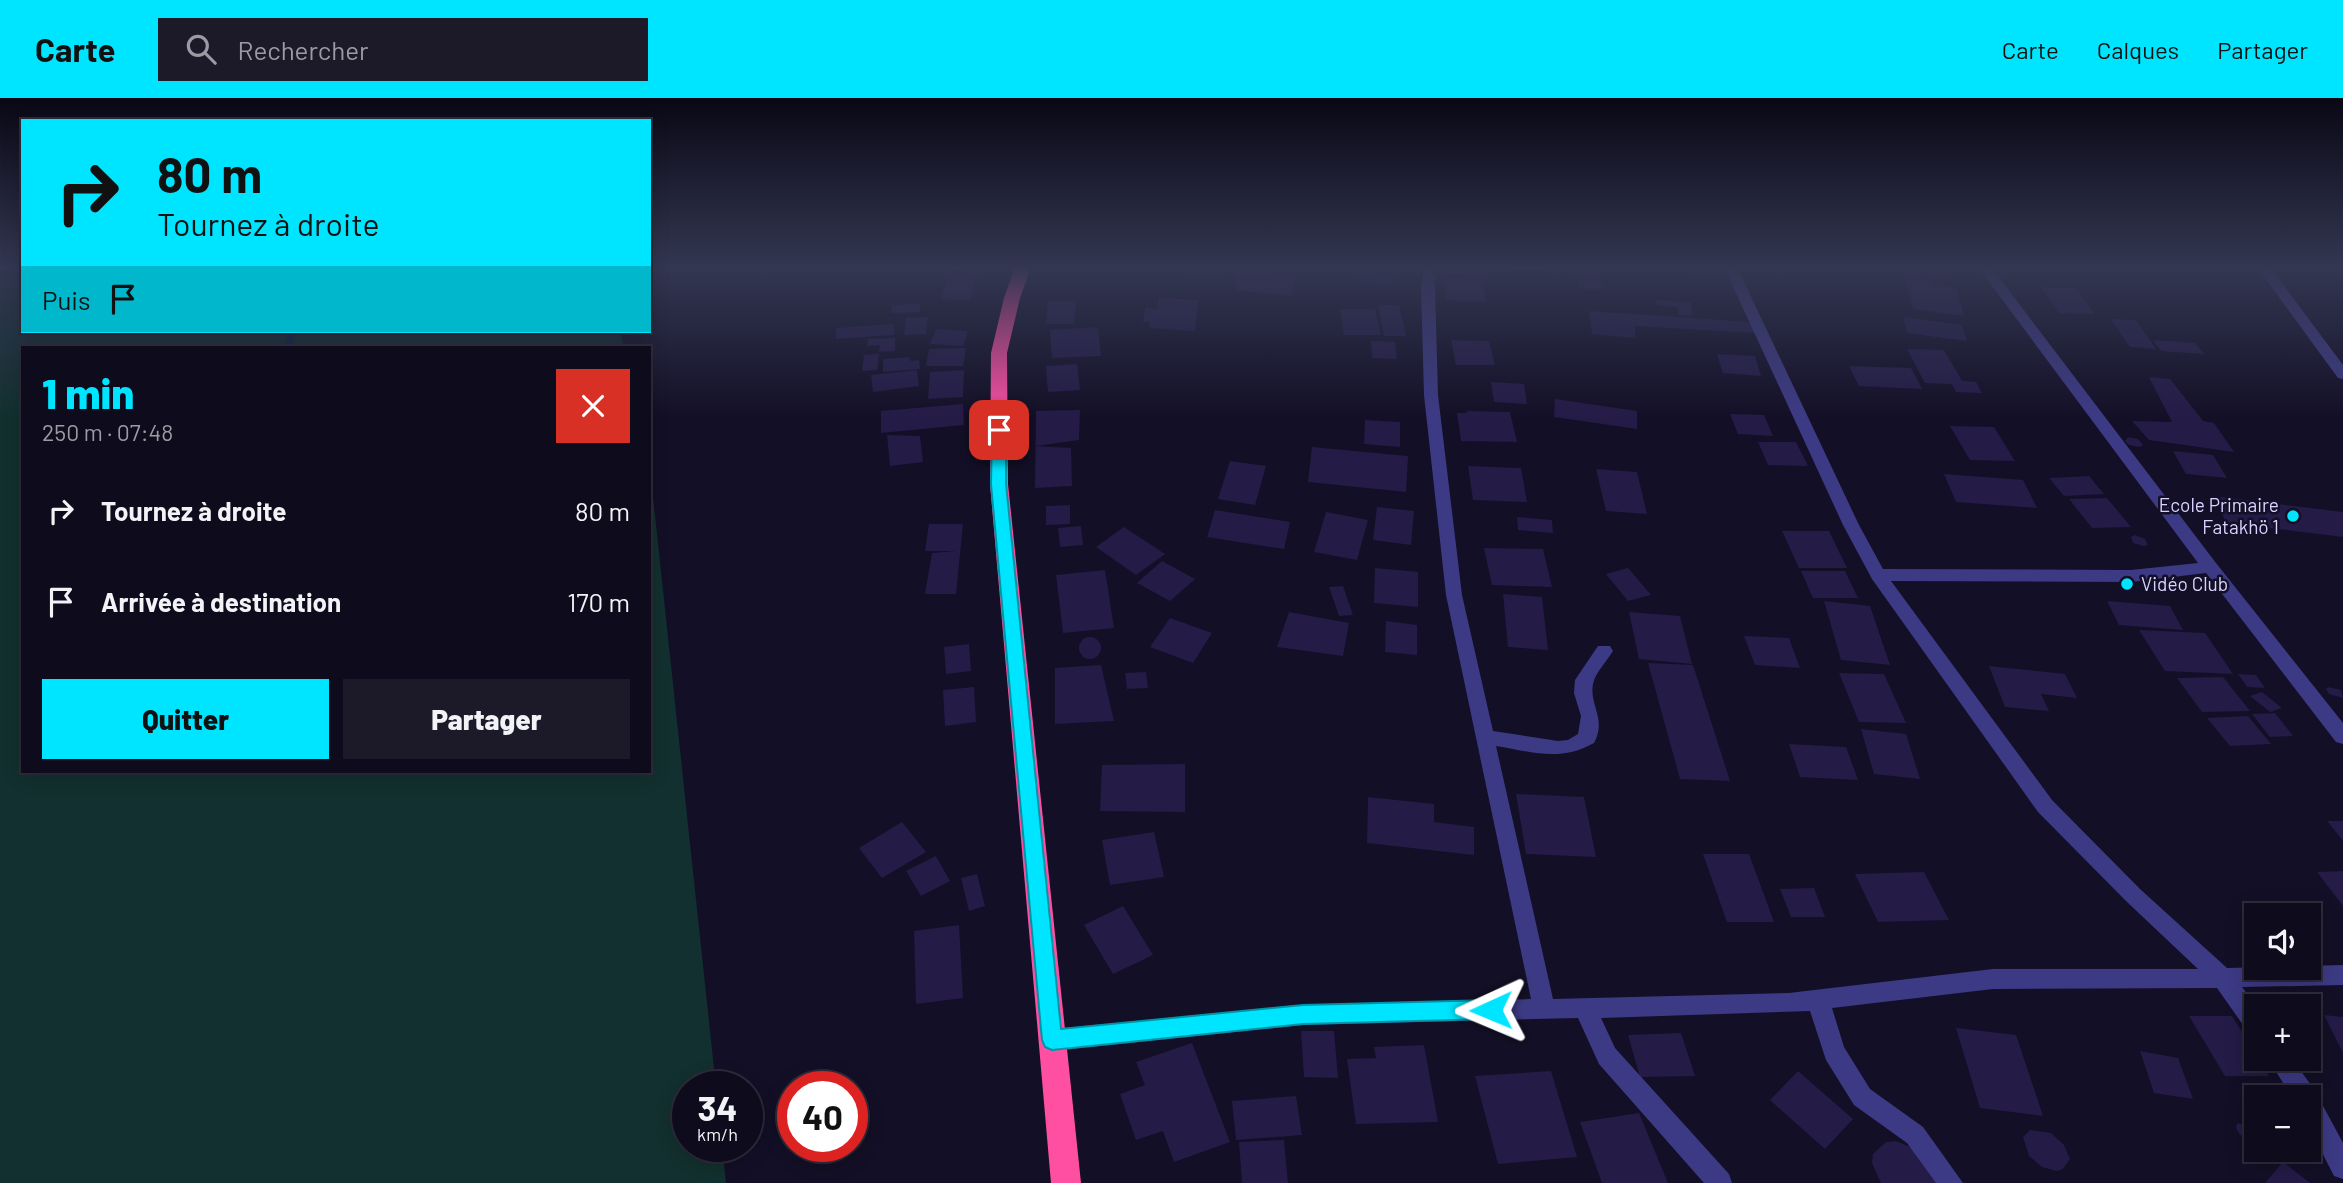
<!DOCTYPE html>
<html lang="fr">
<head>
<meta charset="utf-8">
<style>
	:root { --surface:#0e0b1c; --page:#1c1929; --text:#f1f3f6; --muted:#9b9ba3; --line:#2e2b3b; --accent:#00e5ff }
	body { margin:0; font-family:Barlow,sans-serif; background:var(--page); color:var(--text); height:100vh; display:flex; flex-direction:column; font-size:26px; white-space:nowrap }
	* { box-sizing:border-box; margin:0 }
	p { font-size:23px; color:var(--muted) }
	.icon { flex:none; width:38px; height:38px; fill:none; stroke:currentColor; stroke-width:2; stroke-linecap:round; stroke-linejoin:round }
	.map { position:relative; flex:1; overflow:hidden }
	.drawer { position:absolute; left:21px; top:248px; width:630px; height:427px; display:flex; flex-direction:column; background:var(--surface); border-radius:0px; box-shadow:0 4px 18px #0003,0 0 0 2px var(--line) }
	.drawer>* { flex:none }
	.top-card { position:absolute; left:21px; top:21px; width:630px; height:214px; border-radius:0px; box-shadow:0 4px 18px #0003,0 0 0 2px var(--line); background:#00e5ff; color:#111; overflow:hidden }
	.fabs { position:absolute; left:2244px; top:805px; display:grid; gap:14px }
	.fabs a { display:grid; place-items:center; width:77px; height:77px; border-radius:0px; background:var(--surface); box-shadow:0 4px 18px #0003,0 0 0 2px var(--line); font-size:35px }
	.speed { position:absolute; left:672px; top:973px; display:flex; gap:14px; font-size:35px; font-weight:700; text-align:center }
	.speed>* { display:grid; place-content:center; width:91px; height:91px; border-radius:50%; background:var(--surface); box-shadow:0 4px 18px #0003,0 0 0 2px var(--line); line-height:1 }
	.speed small { font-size:18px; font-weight:400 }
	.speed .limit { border:10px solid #d22; background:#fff; color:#111 }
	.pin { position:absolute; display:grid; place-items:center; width:60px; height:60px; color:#fff; margin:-30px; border-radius:14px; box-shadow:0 4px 10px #0006 }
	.me { position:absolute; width:77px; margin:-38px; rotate:269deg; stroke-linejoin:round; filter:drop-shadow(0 0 5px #0008) }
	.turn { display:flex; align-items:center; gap:24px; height:147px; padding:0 21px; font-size:32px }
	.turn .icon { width:91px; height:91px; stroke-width:2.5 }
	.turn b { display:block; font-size:49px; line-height:60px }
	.then { display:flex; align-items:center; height:66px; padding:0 21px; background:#0003; gap:14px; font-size:26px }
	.round { display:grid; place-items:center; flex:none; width:74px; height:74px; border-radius:0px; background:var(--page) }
	.summary { display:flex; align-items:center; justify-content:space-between; height:119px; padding:0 21px }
	h1 { font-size:42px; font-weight:800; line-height:52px; color:var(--accent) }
	.primary-button { display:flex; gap:14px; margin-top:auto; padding:14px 21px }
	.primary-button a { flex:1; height:80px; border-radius:0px; background:var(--accent); color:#111; font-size:28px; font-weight:800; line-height:80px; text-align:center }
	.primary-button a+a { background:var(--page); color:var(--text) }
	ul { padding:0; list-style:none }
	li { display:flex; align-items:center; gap:21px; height:91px; padding:0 21px }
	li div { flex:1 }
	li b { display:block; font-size:26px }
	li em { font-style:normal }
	header { display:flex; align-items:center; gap:42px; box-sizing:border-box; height:98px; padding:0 35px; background:var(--accent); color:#111 }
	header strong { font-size:33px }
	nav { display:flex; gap:38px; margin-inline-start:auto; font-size:24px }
	.search { width:490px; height:63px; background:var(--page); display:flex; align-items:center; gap:18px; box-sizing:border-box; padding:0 24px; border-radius:0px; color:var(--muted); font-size:26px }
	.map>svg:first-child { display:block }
	.green { fill:#12302f }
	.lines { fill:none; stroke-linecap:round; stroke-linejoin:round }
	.stream { stroke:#0c2248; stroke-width:7 }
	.building { fill:#241b47 }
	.minor { fill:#3d3a85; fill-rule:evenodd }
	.highway { fill:#ff4fa3; fill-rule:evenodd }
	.route { fill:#00e5ff; stroke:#0095a6; stroke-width:2 }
	.poi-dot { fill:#00e5ff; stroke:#130f26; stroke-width:2.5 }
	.labels { text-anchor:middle; stroke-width:5; stroke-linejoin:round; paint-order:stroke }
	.poi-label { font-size:19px; fill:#d9d4ff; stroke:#130f26; text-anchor:end }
</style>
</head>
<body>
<header>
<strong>Carte</strong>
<div class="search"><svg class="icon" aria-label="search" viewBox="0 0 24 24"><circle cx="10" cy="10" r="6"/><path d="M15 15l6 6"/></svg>Rechercher</div>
<nav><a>Carte</a><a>Calques</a><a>Partager</a></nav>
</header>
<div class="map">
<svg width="2343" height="1085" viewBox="0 0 2343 1085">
	<rect width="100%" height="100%" fill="#130f26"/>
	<path class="green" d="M0,169h23v64h597l4,17h-601v424h626v-313l67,628h-28v59h34l4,37h-726z"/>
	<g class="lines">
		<path class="stream" d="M285,250l5,-7 1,-10"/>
	</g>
	<g class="building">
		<path d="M954,169h29l-3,7 -28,-3z"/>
		<rect x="1188" y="169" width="30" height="10"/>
		<path d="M1447,169h41l-1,11 -40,-5z"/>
		<path d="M1516,169h44l1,6 -45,-4z"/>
		<path d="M1688,169h33l6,13 -33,-1z"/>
		<path d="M1929,169l22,1 -2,12 -21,-5z"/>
		<path d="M1253,170l22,1v6l20,1 -4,20 -56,-6 2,-18 15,1z"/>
		<path d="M1573,173h25l7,18h-25z"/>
		<path d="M1358,174l35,2v11l-36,-2z"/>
		<path d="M948,179l28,1 -6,22 -29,-1z"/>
		<path d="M1444,179l38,1 4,24 -40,-2z"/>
		<path d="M1905,180l28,3 1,3 22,3 8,29 -51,-7z"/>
		<path d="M2041,189l35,1 19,26 -36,-1z"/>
		<path d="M1159,200l39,2 -3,31 -46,-3 1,-6h-7l2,-14 12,1z"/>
		<path d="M1656,202l34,2 3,14 -14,-1 -2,-8 -20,-2z"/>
		<path d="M1048,203h28l-2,23h-28z"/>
		<path d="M920,206v8l-29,1 1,-8z"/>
		<path d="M1378,207h21l7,31h-22z"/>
		<path d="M1340,211h35l6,26h-37z"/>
		<path d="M1589,213l162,11 4,11 -120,-7v12l-43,-4z"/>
		<path d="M928,219l-2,17 -22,1 2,-17z"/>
		<path d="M1903,219l59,8 5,16 -60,-8z"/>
		<path d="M2111,221l25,1 20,29 -26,-2z"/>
		<path d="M894,226v11l-58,4v-11z"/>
		<path d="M1098,229l3,29 -49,2 -2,-28z"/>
		<path d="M936,231l32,2 -5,15 -33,-2z"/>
		<path d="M895,240v13l-16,1 1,-7 -13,1 1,-7z"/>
		<path d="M1451,242l38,1 6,24h-39z"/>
		<path d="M2153,242l42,3 9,11 -43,-3z"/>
		<path d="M1371,243l24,1 2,17 -25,-1z"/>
		<path d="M966,250l-3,18h-37l3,-17z"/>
		<path d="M1907,251l37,1 18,31 14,1 6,11 -26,-1 -4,-8 -27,-1z"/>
		<path d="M879,256l-2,16 -15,1 2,-16z"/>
		<path d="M1717,256l38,2 6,20 -38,-3z"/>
		<path d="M909,259l2,4 8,-1 1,9 -37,3v-13z"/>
		<path d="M1077,266l3,26 -32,2 -2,-26z"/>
		<path d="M1849,268l62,2 11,21 -63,-3z"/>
		<path d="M917,272l2,16 -46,6 -2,-17z"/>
		<path d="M964,272l-1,27 -35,2 2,-27z"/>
		<path d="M2149,279l21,2 33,42 11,2 20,29 -85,-12 -17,-19 40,1z"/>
		<path d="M1491,284l33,2 3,20 -33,-2z"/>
		<path d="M1555,301l82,12v18l-83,-12z"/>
		<path d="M963,306l1,21 -83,8v-22z"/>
		<path d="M1080,312l-1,30 -43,6 35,2 1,38 -37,2 1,-77z"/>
		<path d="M1466,313l44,1 7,30 -56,-1 -4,-28h10z"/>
		<path d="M1730,316l34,1 9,21 -35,-2z"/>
		<path d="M1365,322l35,2v25l-36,-3z"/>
		<path d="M1950,328l44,1 21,34 -45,-1z"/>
		<path d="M887,337l33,1 3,26 -33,4z"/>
		<path d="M2128,339l10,2 5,6 -3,2 -11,-2 -4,-4z"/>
		<path d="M1758,344h38l12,24 -40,-1z"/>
		<path d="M1312,349l96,9 -2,36 -98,-10z"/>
		<path d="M2173,353l40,4 14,23 -41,-4z"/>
		<path d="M1230,363l36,5 -11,39 -37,-6z"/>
		<path d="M1468,368l53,2 6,34 -54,-2z"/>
		<path d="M1596,371l41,3 10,42 -41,-3z"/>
		<path d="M1944,376l79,6 14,28 -81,-6z"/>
		<path d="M2089,378l15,18 -40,2 -15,-18z"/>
		<path d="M2212,398l131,16v25l-116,-14z"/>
		<path d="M2107,400l24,29 -39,1 -23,-29z"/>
		<path d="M1070,407v19l-24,1v-19z"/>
		<path d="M1377,409l37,4 -3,34 -38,-5z"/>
		<path d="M1215,412l75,12 -6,27 -77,-12z"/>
		<path d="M1326,414l42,8 -11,40 -43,-8z"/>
		<path d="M1517,419l35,3 1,13 -35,-3z"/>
		<path d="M929,426h34l-7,70h-31l7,-41 24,-2h-31z"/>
		<path d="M1081,428l2,19 -23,2 -2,-19z"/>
		<path d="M1124,429l41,27 -29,21 -40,-28z"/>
		<path d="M1782,433h47l18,37h-48z"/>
		<path d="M2135,437l10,4 3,6 -5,1 -10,-3 -2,-6z"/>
		<path d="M1484,450l59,1 9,38 -60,-2z"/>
		<path d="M1162,463l33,18 -25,22 -33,-18z"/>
		<path d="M1375,470l43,4v35l-44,-4z"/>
		<path d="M1628,470l23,27 -23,6 -22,-27z"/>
		<path d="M1105,472l9,58 -51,5 -7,-58z"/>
		<path d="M1801,473h44l13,27h-45z"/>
		<path d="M1343,488l10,29 -14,1 -10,-29z"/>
		<path d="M1503,496l39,3 6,53 -40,-3z"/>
		<path d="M1824,503l46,5 20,59 -49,-5z"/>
		<path d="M2107,503l63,5 13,24 -64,-5z"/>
		<path d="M1289,514l60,11 -6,33 -66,-9z"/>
		<path d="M1629,514l51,4 12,48 -53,-5z"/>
		<path d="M1170,520l42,15 -19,30 -43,-16z"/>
		<path d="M1386,523l31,4v30l-32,-3z"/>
		<path d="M2139,532l66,3 28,41 -68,-3z"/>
		<path d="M1744,538l45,2 11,30 -45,-3z"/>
		<circle cx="1090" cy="550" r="11"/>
		<path d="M969,546l2,27 -25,3 -2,-27z"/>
		<path d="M1648,565l45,2 37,116 -50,-2z"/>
		<path d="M1101,567l13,56 -59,3v-56z"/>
		<path d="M1989,568l76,8 12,24 -36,-4 8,17 -44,-4z"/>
		<path d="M1146,574l2,16 -21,1 -2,-16z"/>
		<path d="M1839,575l45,1 22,49 -47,-1z"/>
		<path d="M2238,576l18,1 9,13 -18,-1z"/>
		<path d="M2223,579l27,34 -48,1 -25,-34z"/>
		<path d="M974,589l2,35 -31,4 -2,-36z"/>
		<path d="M2328,589l13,3 2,8 -14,-4 -3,-5z"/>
		<path d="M2262,594l20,16 -12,4 -20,-16z"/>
		<path d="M2275,615l18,23 -23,1 -18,-23z"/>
		<path d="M2248,618l23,28 -41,2 -23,-28z"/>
		<path d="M1861,631l45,5 14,45 -46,-5z"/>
		<path d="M1789,646l57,3 12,33 -58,-3z"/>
		<path d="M1185,666v48l-85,-1 2,-46z"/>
		<path d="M1516,696l68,3 12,60 -70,-3z"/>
		<path d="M1368,699l66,7v18l40,5v28l-107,-12z"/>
		<path d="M2327,723h16v20z"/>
		<path d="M902,724l24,30 -44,26 -23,-30z"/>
		<path d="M1154,734l10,45 -54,8 -8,-45z"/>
		<path d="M1703,756h46l25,68h-47z"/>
		<path d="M936,758l14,25 -29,15 -15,-25z"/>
		<path d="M2343,773v35l-26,-34z"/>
		<path d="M1924,774l25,48 -71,2 -23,-48z"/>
		<path d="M977,776l8,32 -16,5 -8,-33z"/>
		<path d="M1814,790l11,29h-34l-11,-28z"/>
		<path d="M1123,808l30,49 -40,19 -29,-49z"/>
		<path d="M959,827l4,73 -47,6 -2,-73z"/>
		<path d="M2324,917l19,2v36z"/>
		<path d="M2189,918h43l24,38v5h3l10,17h-44z"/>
		<path d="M1956,930l60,7 27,81 -63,-8z"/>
		<path d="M1301,933h33l4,47 -34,-1z"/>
		<path d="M1681,935l14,43 -55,1 -12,-42z"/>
		<path d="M1192,945l38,99 -56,20 -11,-31 -27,9 -16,-46 25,-9 -9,-23z"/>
		<path d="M1424,947l14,77 -82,2 -9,-65 29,-1 -2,-11z"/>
		<path d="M2140,953l38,7 15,41 -39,-6z"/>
		<path d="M1551,973l26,86 -79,7 -23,-88z"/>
		<path d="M1798,973l55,48 -28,30 -55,-49z"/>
		<path d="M1296,998l6,39 -66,5 -4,-39z"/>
		<path d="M1639,1015l29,70h-66l-22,-61z"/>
		<path d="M2237,1025l15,4 4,10 -4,3 -12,-5 -4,-7z"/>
		<path d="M2030,1032l21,3 13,12 6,14 -7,10 -6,2 -15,-4 -13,-11 -6,-19z"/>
		<path d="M1284,1042l4,43h-46l-3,-41z"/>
		<path d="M1896,1043l19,8 22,34h-56l-9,-20 1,-9 13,-12z"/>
		<path d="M2283,1064l27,21h-45z"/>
	</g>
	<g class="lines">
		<g class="minor">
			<path d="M1424,169h12l-1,20 3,108 24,200 31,136 65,10 10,-1 10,-6 3,-18 -7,-23 1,-13 23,-34h12l3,5c-6,10 -18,22 -20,33 -4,21 14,35 1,59 -34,19 -61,9 -98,3l57,253 236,-6 204,-24h205l-72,-68 -88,-89 -166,-233 -29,-54 -119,-258h13l122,258 24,44 248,1 67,-7 -220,-296h13l225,296 127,160v21l-7,-2 -130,-169 -75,9 -240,-1 161,219 88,89 87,79 116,-3v20l-101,2 14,19v29l-8,-3 -31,-44 -224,1 -161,19 12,39 26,42 53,38 40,56h-27l-29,-40 -53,-38 -28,-45 -16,-49 -209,7 14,30 114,126 3,9h-28l-105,-119 -21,-46 -275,7 -251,26 -8,-3 -3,-8 3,-8 8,-3 251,-24 228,-6 -85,-404 -22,-200 -3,-108z"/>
			<path d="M2257,169h13l73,98v14l-5,-1z"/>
			<path d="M2268,961h24l22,30 29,54v36l-9,-3 -26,-51v-28h-16z"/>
		</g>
		<path class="highway" d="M1015,169h16l-11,31 -13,55 1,131 73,699h-30l-61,-699 1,-131 13,-55z"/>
	</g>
	<linearGradient id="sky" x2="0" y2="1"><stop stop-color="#0a0815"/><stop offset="0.53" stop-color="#333752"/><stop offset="1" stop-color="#333752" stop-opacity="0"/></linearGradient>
	<rect width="2343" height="321" fill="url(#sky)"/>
	<path class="route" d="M999,328l7,4v54l55,545 242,-24 188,-5 7,3 3,7 -3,6 -7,3 -188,5 -251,26 -7,-3 -3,-7 -51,-556 1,-54z"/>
	<g class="poi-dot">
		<circle cx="2293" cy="418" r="7"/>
		<circle cx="2127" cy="486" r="7"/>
	</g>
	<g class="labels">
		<g class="poi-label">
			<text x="2279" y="414">Ecole Primaire<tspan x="2279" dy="22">Fatakhö 1</tspan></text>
			<text x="2141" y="493" text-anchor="start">Vidéo Club</text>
		</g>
	</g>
</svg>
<div class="fabs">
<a><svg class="icon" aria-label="sound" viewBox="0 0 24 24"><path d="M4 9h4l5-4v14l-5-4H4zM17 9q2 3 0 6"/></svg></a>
<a>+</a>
<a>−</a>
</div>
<div class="speed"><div>34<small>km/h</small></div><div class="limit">40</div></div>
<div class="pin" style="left:999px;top:332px;background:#d93025"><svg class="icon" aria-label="arrive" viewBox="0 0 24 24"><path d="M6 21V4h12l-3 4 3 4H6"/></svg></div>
<svg class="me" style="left:1491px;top:912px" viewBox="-20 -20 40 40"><path d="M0-17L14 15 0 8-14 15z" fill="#00e5ff" stroke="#fff" stroke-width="4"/></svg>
<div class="top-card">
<div class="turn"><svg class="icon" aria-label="right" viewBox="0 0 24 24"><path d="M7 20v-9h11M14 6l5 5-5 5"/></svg><div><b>80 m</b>Tournez à droite</div></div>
<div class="then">Puis<svg class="icon" aria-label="arrive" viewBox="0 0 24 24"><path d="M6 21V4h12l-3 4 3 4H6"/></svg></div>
</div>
<section class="drawer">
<div class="summary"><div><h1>1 min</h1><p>250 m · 07:48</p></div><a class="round" style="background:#d93025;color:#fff"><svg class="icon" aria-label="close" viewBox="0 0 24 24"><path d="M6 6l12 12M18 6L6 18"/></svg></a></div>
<ul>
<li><svg class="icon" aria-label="right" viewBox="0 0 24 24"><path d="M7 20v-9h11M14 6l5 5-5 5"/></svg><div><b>Tournez à droite</b></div><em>80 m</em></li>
<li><svg class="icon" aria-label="arrive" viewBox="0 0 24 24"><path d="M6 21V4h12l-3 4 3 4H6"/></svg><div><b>Arrivée à destination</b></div><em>170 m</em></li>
</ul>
<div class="primary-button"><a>Quitter</a><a>Partager</a></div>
</section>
</div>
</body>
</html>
